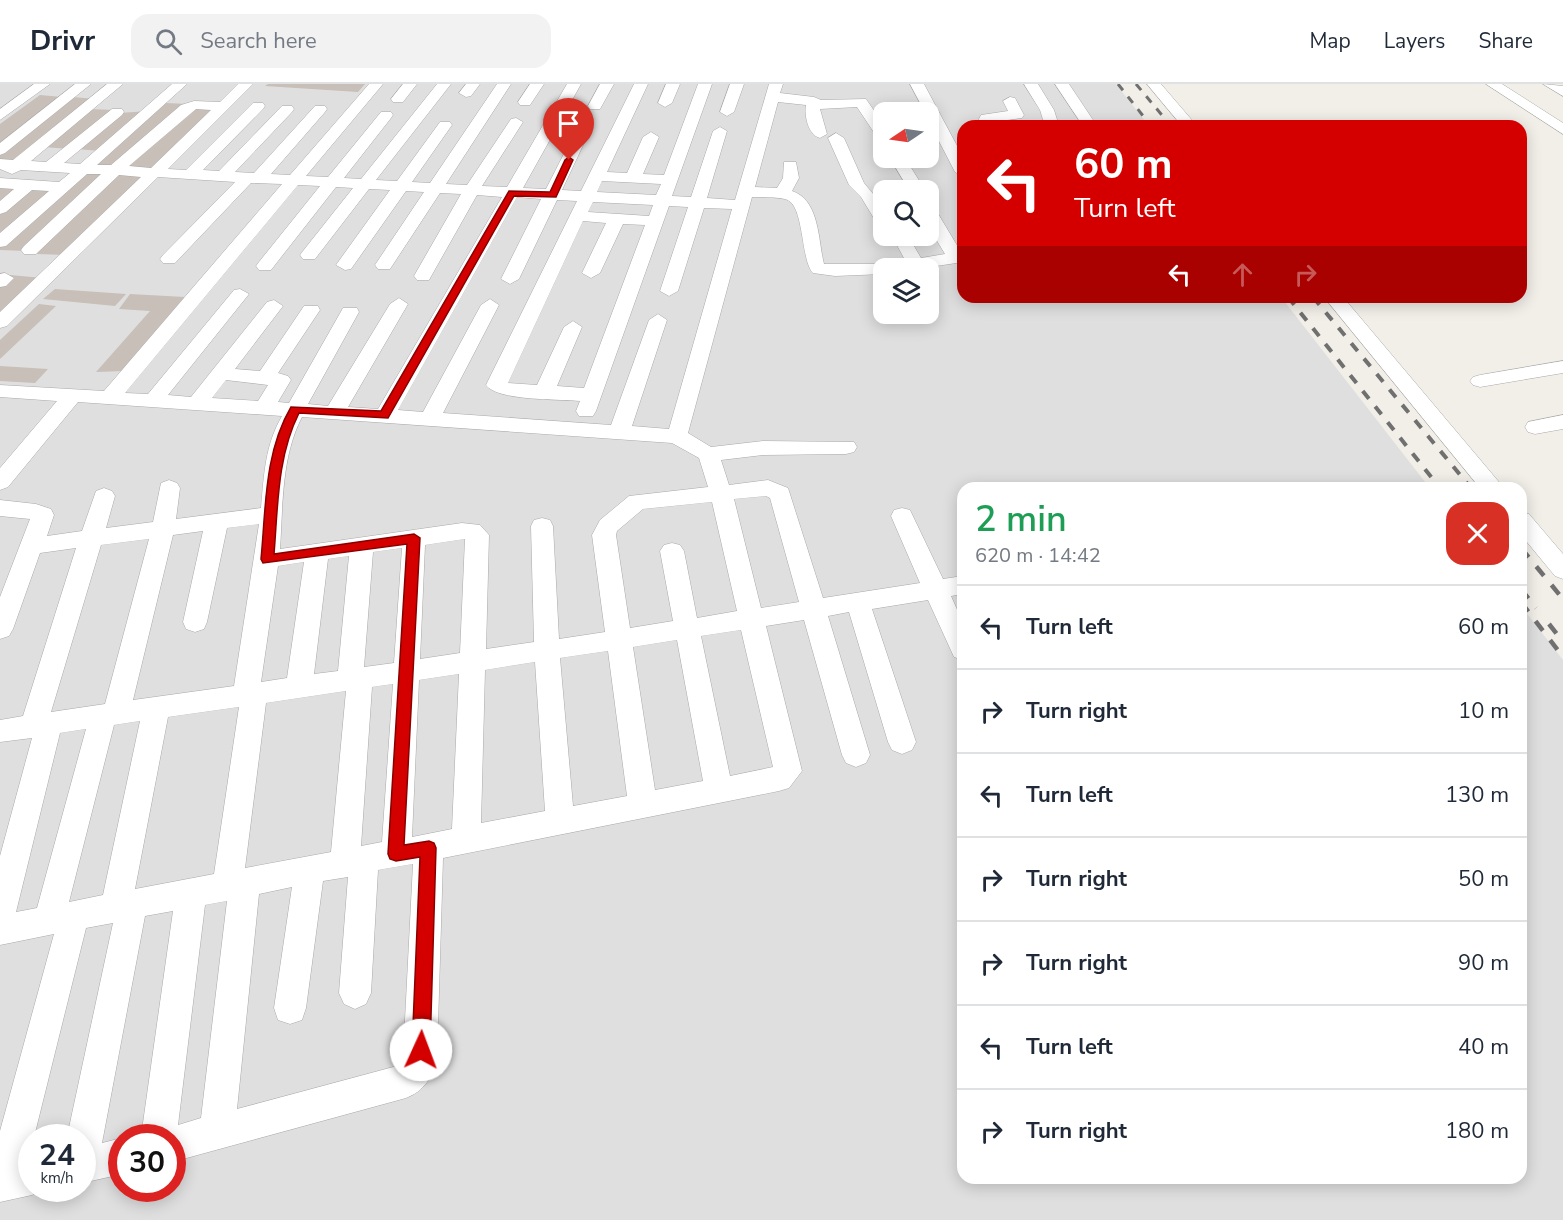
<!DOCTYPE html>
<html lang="en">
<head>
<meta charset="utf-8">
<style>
	:root { --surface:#fff; --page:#f2f2f3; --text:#1f2937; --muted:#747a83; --line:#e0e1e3 }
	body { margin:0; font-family:"Nunito Sans",sans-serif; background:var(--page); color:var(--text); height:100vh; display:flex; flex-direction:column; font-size:22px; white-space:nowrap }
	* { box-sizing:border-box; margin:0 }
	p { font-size:20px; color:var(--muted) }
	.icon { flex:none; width:33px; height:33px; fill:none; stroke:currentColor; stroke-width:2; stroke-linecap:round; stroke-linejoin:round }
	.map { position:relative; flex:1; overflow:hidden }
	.sheet { position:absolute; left:957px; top:398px; width:570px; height:702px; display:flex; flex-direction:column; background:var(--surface); border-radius:18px; box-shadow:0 3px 15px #0003 }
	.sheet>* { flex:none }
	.top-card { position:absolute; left:957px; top:36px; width:570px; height:183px; border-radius:18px; box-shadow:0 3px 15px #0003; background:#d40000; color:#fff; overflow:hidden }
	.needle { width:39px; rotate:257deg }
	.buttons { position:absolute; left:873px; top:18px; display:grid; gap:12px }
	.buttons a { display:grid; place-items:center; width:66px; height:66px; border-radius:12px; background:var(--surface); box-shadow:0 3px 15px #0003; font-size:30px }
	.speed { position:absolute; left:18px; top:1040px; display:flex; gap:12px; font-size:30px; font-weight:700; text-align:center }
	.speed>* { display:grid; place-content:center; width:78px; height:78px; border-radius:50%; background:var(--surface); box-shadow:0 3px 15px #0003; line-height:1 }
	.speed small { font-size:15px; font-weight:400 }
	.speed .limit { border:9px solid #d22; background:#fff; color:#111 }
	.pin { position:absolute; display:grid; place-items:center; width:51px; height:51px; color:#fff; margin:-62px -26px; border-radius:50% 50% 50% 0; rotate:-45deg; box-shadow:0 0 6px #0007 }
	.pin .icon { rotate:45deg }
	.me { position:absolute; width:66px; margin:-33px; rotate:2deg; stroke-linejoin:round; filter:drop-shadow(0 0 4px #0008) }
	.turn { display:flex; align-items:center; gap:21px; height:126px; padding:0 18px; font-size:27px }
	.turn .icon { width:78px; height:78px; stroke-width:2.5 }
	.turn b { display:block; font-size:42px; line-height:51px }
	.lanes { display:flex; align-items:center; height:57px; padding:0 18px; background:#0003; justify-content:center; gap:30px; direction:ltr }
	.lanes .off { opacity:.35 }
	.round { display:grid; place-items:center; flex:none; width:63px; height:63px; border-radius:18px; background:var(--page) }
	.summary { display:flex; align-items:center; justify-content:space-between; height:102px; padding:0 18px }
	h1 { font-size:36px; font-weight:600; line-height:45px; color:#1e9e55 }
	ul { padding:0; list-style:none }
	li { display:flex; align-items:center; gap:18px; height:84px; padding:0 18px; border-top:2px solid var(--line) }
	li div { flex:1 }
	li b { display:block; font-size:22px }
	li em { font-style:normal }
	header { display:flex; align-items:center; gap:36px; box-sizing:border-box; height:84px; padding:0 30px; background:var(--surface); border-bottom:2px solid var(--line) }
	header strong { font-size:28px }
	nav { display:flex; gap:33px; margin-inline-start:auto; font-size:21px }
	.search { width:420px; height:54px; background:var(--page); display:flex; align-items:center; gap:15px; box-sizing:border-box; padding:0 21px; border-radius:18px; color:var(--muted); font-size:22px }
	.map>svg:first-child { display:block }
	.residential { fill:#e0dfdf; fill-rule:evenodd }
	.building { fill:#c7bfb8 }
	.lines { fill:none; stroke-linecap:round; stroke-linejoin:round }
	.minor-casing { stroke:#a9a9a9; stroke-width:1 }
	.minor { fill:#fff; fill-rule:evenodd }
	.rail-far2 { stroke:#707070; stroke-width:3; stroke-dasharray:8 8; stroke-linecap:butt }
	.rail-far1 { stroke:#707070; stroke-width:4; stroke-dasharray:10 10; stroke-linecap:butt }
	.rail { stroke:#707070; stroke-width:4.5; stroke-dasharray:12 12; stroke-linecap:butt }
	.route { fill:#d40000; stroke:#8a0000; stroke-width:1.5 }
</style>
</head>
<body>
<header>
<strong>Drivr</strong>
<div class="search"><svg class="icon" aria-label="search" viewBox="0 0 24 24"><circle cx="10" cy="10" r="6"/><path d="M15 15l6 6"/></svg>Search here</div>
<nav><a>Map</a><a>Layers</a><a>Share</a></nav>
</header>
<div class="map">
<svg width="1563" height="1136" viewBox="0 0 1563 1136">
	<rect width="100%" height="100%" fill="#f2efe9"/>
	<path class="residential" d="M0,0h1116l33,42h-186v171h318l148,190 -466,1v690h558v-572l42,54v560h-1563zM884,28h44v46h-44zM884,106h44v46h-44zM884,184h44v46h-44zM32,1053h50v51h-50zM122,1053h50v51h-50z"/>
	<g class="building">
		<path d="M268,0h97l-7,8 -93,-6z"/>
		<path d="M40,11l22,2 -62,51v-24z"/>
		<path d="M72,13l24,2 -83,64 -13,-1v-10z"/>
		<path d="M165,19l24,1 -75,64 -20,-1z"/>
		<path d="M193,22l26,1 -66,63 -27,-1z"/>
		<path d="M89,25l26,1 -46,39 -25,-2z"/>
		<path d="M148,27l-48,40 -23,-2 43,-36z"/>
		<path d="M84,86l26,2 -84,79 -26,-1v-4z"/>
		<path d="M120,89l30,1 -83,81 -31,-1z"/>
		<path d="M0,101l23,1 -23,20z"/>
		<path d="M31,103l26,2 -57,47v-23z"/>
		<path d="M10,191l33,3 -43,42v-36z"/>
		<path d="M55,205l71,5 -11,12 -72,-7z"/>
		<path d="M130,210l55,3 -61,74 -28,1 54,-61 -31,-2z"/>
		<path d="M39,220l17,2 -56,53v-19z"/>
		<path d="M0,282l48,3 -13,14 -35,-2z"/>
	</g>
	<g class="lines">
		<g class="minor-casing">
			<g id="minor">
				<path d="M34,0h16l-50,36v-11z"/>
				<path d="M75,0h16l-86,69 -5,2v-12z"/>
				<path d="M107,0h16l-92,77 15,1 66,-53h10l2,3 -2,3 -58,48 16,1 92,-80h15l-90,81h14l70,-60 13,-4 26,1 18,-18h15l-85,85 18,1 67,-67h10l2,3 -2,3 -60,61 16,1 63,-65h10l2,3 -2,3 -57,60 19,1 61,-67h10l2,3 -2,3 -54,62 19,1 79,-91h14l-77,92 22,1 53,-65h10l2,3 -2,3 -47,60 17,1 76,-95h14l-75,96 21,1 43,-59h10l2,3 -40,57 18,1 67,-99h14l-65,100 21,1 44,-66 5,-1 7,4 -41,64 25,1 60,-103h14l-58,104 23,1 33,-65 7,-4 7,4 -31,66 19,1 53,-107h14l-41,88 20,1 16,-36 8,-5 8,5 -16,37 21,1 34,-91h14l-40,112 19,1 22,-66 7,-4 7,4 -20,67 28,2 34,-116h14l-3,9 34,4 7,3 45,-1 18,26v16l-5,-1 -22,-33 -37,2 7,25 -7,4c-12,-3 -16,-23 -14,-33l-28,-3 -23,85 22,1 6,-10 1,-16h12l3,16 -7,13c28,9 26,50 32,73h59l22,-4 -13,-24h16l13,22 24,-4 -17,-28v-20l6,1 27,45h2v10l-40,6h-39v6l-49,2 -22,-3c-13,-13 -8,-70 -28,-74 -10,-2 -21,-2 -33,-2l-64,236 23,14 52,-6 91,1 3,5 -3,5 -8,2 -83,1 -42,5 8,25 39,-5 20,8 35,110 97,-15 -29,-67 3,-6 8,-2 8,2 33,69 20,-3v18l-12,2 12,27v37l-9,-3 -26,-57 -56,9 44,133 -4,8 -10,4 -10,-4 -4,-8 -39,-130 -21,4 42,139 -4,8 -10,4 -10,-4 -4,-8 -38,-135 -38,6 36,145 -13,17 -10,3 -336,67 -6,201c-5,19 -13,32 -31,39l-234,64v-25h-31l32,-226 -28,5 -43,227 20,-5v36l-40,9v-46h-15l46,-214 -27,5 -52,209h-2l-4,23 4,-1v29h14l-14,7 -32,7v-71l54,-197 -54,11v-89l32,-118 -32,4v-22l23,-4 53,-168 -36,5 -27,76 -4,7 -9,3v-42l30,-78 -30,-3v-16l36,4 15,5 3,6 -7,21 35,-5 14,-40 8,-3 8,3 3,5 -9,32 47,-6 8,-39 8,-3 8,3 3,5 -4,31 85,-11c3,-33 4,-63 21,-92l-204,-14 -70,85 -8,3v-22l57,-67 -57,-4v-12l104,6 178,-207 -31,-1 -76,80h-12l-3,-4 3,-4 72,-73 -77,-5 -151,149 -7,2v-16l141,-135 -22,-2 -83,79h-12l-3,-4 3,-4 77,-72h-14l-81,72 -6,1v-14l49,-42 -17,-1 -26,22 -6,2v-13l14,-12 -14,-1v-10l59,4 11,-9 -49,-3 -9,4 -12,-5v-10l13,1zM196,25l15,1 -60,58 -22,-2zM602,97l59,3 -5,11 -59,-3zM298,101l22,1 -61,76 -3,4 3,4h12l65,-83 17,1 -50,63 -3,4 3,4h12l54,-70 21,1 -54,75 9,5 6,-1 55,-78 18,1 -49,73 3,4h12l50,-76 21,1 -47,82 3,4h12l48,-85 25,2 -124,212 -30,-2 60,-103 -9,-6 -9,6 -62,102 -20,-2 51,-92 -2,-4h-14l-54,95 -11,-1 13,-22 -3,-4 -10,-3 42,-63 -2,-4h-14l-44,65 -25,-2 48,-63 -9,-6 -7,2 -76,95 -23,-2 81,-101 -9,-5 -6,1 -86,104 -23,-1zM517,113l24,2 -40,80 9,5 9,-5 38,-79 20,1 -91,184c11,16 73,14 94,16l-4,10 3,5h14l3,-5 73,-205 19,1 -28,84 9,5 9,-5 26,-83 28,1 -63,220 -37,-3 35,-106 -9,-6 -9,6 -38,105 -168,-12 56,-108 -9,-6 -9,6 -58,107 -25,-2zM593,118l60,3 -4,11 -61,-4zM583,137l23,2 -24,50 9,5 9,-5 23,-49 22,1 -61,163 -27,-2 25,-59 -9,-6 -9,6 -27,58 -29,-2zM226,296l42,5 -10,16 -46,-3zM302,333l370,26 27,15 9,29 -79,9 -29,24 -8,15 13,97 -46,7 -6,-113 -3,-6 -8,-2 -8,2 -3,6 3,116 -48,7 3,-114 -9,-10 -18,-2 -182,26c3,-43 1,-92 22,-132zM766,412l4,2 29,104 -38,6 -27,-109zM712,418l25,109 -40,7 -13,-67 -4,-6 -8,-2 -8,2 -4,6 13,70 -43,7 -14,-93 1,-4 26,-22zM259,440l-25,162 -101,14 40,-165 30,-4 -20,91 3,7 9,3 9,-3 3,-7 20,-94zM149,455l-44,165 -54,8 50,-167zM465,455l-5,114 -40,6 5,-114zM402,464l-8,115 -30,4 9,-115zM349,472l-11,115 -24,3 14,-115zM304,478l-17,116 -26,4 17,-116zM741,546l32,137 -43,9 -29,-140zM677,556l26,141 -48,9 -22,-143zM608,567l19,145 -54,10 -13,-148zM535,578l10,149 -64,12 4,-153zM459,590l-7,155 -40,8 7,-157zM393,600l-11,158 -21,4 11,-159zM346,607l-15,161 -86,16 21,-165zM239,623l-25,167 -79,15 33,-172zM140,637l-37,174 -34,7 45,-177zM86,645l-49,179 -21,4 44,-179zM413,780l-10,195 -6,7 -160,43 22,-215 33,-7 -18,121 4,12 12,4 12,-4 4,-12 17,-127 25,-4 -9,116 5,11 11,5 11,-5 5,-11 7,-123zM227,817l-26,217 -23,7 27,-220z"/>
				<path d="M403,0h14l-14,18h-10l-2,-3z"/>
				<path d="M466,0h14l-9,12 -5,1 -7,-4z"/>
				<path d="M530,0h14l-14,21h-10l-2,-3z"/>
				<path d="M600,0h14l-14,25h-10l-2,-3z"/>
				<path d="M666,0h14l-8,19 -7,4 -7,-4z"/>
				<path d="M730,0h14l-10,28 -7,4 -7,-4z"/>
				<path d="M910,0h14l39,73v20l-8,-5 -27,-52v-8h-3z"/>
				<path d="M1024,0h14l16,26 5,16h-14l-5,-16z"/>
				<path d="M1055,0h14l28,42h-14z"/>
				<path d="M1147,0h14l36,42h-15z"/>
				<path d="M1486,0h16l61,39v11z"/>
				<path d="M1543,0l20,2v10z"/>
				<path d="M1010,13l5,1 9,17 -2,3 -29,4 2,4h-14l-3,-5 3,-6 27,-4 -5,-10z"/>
				<path d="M836,49l8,5 20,45 20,24v19l-6,-1 -17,-28 -12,-12 -21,-47z"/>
				<path d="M890,74h15l20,32h-16z"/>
				<path d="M5,189l9,5 -8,8 -6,1v-13z"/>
				<path d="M1324,213h19l161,191h-24z"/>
				<path d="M1563,277v12l-83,14 -7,-2 -3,-4 3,-4 7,-2z"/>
				<path d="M1563,331v14l-28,5 -7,-2 -3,-5 3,-5z"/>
				<path d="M1521,428l8,2 34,40v25l-8,-3 -34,-41z"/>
			</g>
		</g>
		<use href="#minor" class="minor"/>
		<g class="rail-far2">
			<path d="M1118,0l33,42"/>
			<path d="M1136,0l35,42"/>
		</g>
		<g class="rail-far1">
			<path d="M1288,213l152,191"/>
			<path d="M1313,213l158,191"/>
		</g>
		<g class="rail">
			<path d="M1521,464l42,51"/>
			<path d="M1521,505l15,19"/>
			<path d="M1521,518l42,55"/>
			<path d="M1549,540l14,18"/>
		</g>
	</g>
	<path class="route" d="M569,73l4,3 -17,37 -42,-1 -126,222 -89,-5c-22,44 -21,93 -25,141l140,-20 6,4 -16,307 25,-4 5,2 2,5 -6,202 -2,6 -7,3 -6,-3 -3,-6 8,-193 -24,4 -6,-2 -2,-5 19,-310 -144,19 -2,-4c5,-51 3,-106 30,-152l90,4 128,-220 41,1 15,-32z"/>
</svg>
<div class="buttons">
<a><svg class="needle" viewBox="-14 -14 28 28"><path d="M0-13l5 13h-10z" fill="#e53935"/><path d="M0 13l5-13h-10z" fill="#747a83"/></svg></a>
<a><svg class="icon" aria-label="search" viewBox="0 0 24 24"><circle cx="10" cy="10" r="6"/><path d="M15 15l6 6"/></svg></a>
<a><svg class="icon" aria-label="layers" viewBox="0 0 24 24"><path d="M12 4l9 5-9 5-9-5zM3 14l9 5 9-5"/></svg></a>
</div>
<div class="speed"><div>24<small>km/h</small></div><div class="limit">30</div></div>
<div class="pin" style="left:569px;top:76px;background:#d93025"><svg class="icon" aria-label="arrive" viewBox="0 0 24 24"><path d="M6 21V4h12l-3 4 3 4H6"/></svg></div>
<svg class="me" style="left:421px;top:966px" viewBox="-20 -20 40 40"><circle r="19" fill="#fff"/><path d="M0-13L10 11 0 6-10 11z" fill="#d40000"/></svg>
<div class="top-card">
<div class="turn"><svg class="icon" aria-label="left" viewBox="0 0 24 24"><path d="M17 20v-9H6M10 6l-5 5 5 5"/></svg><div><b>60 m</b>Turn left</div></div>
<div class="lanes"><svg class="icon" aria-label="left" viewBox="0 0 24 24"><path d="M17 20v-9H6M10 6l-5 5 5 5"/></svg><svg class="icon off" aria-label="ahead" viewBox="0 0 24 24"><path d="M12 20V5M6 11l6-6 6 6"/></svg><svg class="icon off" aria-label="right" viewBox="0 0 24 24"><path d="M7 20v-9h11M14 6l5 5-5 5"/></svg></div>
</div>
<section class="sheet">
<div class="summary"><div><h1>2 min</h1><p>620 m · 14:42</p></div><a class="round" style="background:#d93025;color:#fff"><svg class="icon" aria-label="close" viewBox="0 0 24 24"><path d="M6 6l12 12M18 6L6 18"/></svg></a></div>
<ul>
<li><svg class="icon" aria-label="left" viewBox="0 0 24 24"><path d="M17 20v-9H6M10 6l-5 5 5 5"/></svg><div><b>Turn left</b></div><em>60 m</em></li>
<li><svg class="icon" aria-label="right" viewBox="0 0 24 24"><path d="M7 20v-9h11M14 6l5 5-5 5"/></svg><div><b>Turn right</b></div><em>10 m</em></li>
<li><svg class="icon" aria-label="left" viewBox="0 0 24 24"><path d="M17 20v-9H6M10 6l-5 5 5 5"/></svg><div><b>Turn left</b></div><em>130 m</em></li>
<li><svg class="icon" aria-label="right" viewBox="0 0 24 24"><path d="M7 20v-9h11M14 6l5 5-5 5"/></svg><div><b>Turn right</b></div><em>50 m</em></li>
<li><svg class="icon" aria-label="right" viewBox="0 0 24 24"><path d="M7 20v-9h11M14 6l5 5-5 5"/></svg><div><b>Turn right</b></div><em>90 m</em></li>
<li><svg class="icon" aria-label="left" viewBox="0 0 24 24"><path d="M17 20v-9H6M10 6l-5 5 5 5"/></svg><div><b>Turn left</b></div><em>40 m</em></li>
<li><svg class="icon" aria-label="right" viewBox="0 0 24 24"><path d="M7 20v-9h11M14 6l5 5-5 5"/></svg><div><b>Turn right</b></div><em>180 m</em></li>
</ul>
</section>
</div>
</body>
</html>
